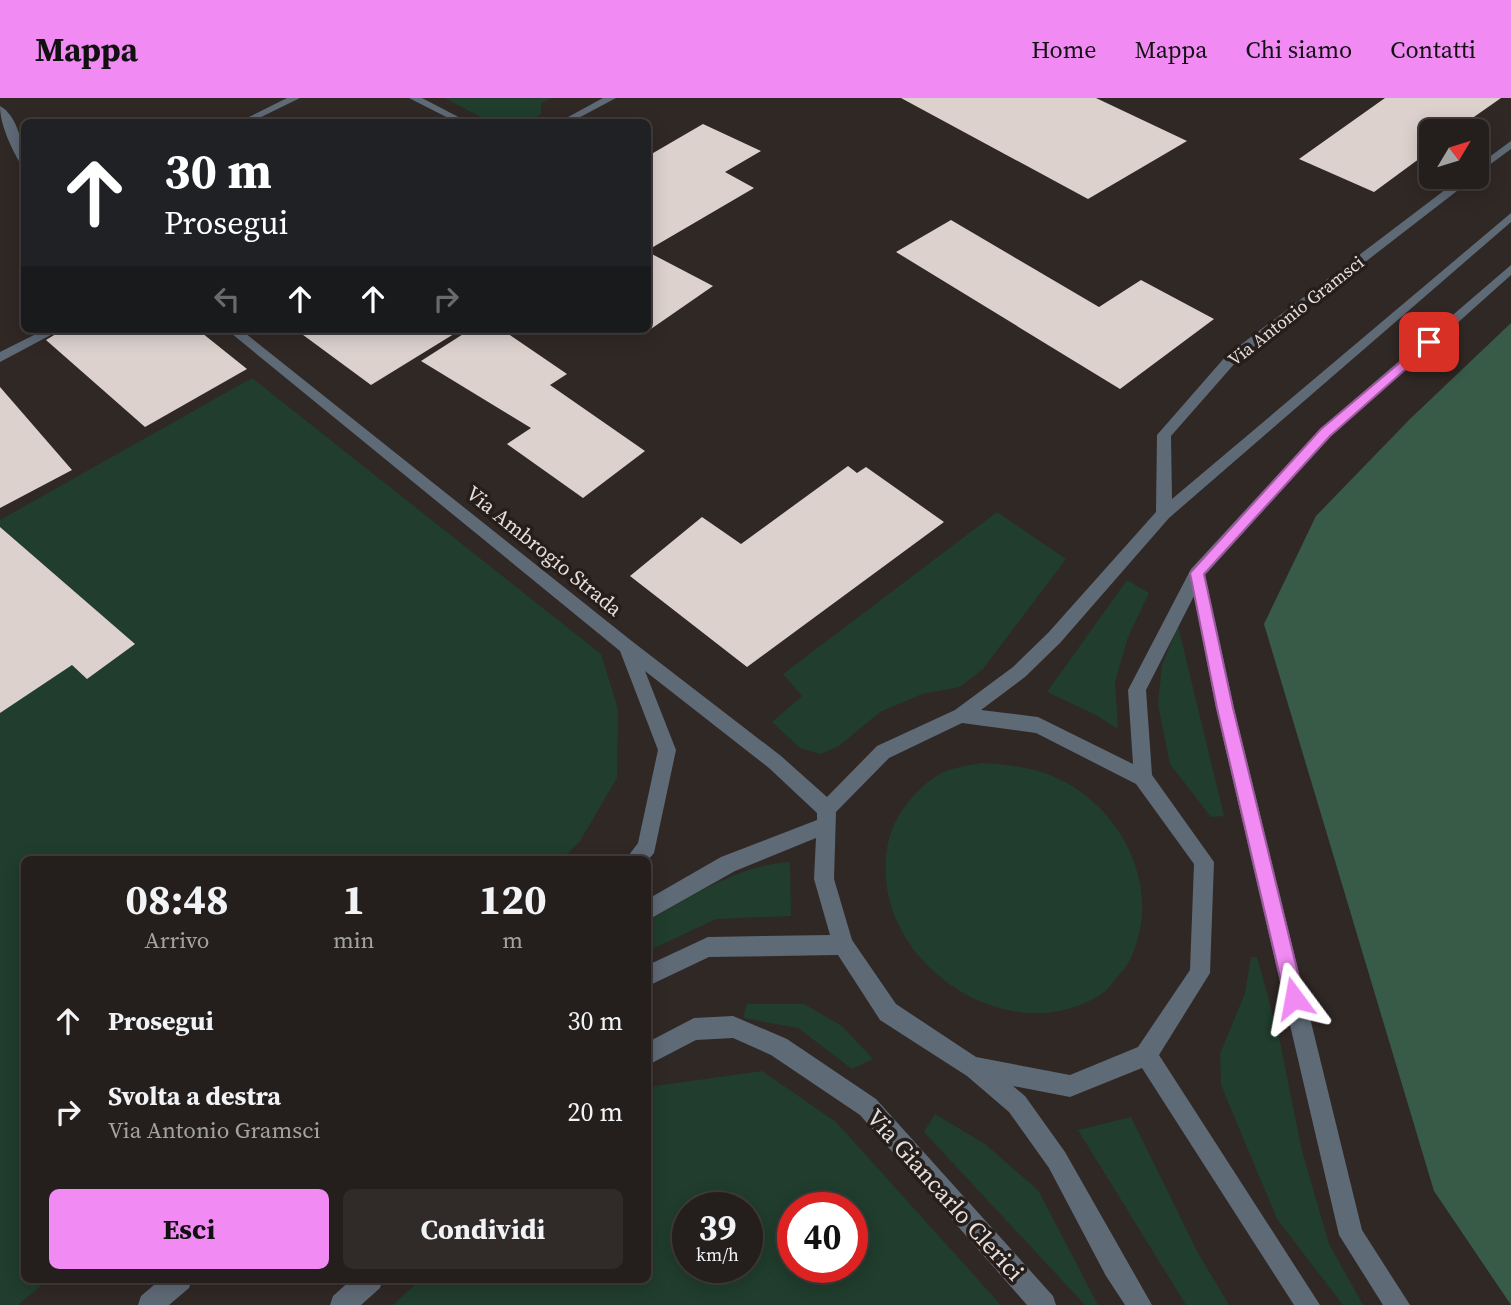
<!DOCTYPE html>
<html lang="it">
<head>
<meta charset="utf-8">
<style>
	:root { --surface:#241e1c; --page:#302b29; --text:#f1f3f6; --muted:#a3a2a3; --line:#413c3b; --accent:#f28af3 }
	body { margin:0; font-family:"Source Serif 4",serif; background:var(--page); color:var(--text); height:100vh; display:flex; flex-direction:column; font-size:26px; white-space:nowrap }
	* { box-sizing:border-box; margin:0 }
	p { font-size:23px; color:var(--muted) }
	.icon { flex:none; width:38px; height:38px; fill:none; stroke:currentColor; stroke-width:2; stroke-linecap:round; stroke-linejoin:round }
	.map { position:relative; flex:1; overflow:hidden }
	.drawer { position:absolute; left:21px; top:758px; width:630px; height:427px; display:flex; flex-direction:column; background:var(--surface); border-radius:10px; box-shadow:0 4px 18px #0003,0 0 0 2px var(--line) }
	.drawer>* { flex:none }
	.top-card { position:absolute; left:21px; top:21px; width:630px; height:214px; border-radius:10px; box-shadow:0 4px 18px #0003,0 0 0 2px var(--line); background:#202124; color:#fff; overflow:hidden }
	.needle { width:46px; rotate:52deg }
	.fabs { position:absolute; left:1419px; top:21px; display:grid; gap:14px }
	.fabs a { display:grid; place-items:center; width:70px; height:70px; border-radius:10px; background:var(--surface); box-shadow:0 4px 18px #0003,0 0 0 2px var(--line); font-size:35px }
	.speed { position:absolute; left:672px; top:1094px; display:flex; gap:14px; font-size:35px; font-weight:700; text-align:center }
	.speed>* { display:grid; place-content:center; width:91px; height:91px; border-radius:50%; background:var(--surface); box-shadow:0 4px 18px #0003,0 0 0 2px var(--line); line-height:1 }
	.speed small { font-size:18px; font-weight:400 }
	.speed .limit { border:10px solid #d22; background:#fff; color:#111 }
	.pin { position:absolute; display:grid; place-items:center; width:60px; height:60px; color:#fff; margin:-30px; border-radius:14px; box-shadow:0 4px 10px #0006 }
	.me { position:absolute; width:77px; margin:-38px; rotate:347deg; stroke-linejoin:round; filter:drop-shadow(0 0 5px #0008) }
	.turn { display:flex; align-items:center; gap:24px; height:147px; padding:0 28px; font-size:32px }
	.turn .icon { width:91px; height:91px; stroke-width:2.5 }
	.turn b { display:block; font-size:49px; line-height:60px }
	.lanes { display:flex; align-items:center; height:66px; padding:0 28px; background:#0003; justify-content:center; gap:35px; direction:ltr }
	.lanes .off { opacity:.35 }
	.eta { display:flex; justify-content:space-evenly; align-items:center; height:119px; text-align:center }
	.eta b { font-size:42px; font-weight:700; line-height:49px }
	.cta { display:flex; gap:14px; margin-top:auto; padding:14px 28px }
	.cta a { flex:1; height:80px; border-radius:10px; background:var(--accent); color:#111; font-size:28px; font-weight:700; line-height:80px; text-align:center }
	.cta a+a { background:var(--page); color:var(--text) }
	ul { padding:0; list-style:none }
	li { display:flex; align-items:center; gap:21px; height:91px; padding:0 28px }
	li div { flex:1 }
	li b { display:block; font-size:26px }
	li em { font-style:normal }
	header { display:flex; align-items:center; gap:42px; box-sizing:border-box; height:98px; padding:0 35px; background:var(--accent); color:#111 }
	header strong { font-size:33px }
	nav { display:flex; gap:38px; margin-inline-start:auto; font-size:24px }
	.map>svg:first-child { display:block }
	.green { fill:#203d2d; fill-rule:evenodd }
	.forest { fill:#385b47 }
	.building { fill:#dcd1cd }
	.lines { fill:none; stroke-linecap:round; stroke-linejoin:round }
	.minor { fill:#5f6a77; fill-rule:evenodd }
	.route { fill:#f28af3; stroke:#9d5a9e; stroke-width:2 }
	.labels { text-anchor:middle; stroke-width:7; stroke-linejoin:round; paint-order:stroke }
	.far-street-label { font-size:18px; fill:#e4dedc; stroke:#261e1b }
	.street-label { font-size:21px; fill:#e4dedc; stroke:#261e1b }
	.near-street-label { font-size:24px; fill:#e4dedc; stroke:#261e1b }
</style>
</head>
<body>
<header>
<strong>Mappa</strong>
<nav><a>Home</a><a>Mappa</a><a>Chi siamo</a><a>Contatti</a></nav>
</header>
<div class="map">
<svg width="1511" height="1207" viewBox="0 0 1511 1207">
	<rect width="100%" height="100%" fill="#302825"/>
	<g class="green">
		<path d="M445,0h107l-11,5v11c-38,20 -62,2 -96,-16z"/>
		<path d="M252,280l349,276 17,55 -1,69 -37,63 -18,18h-538v420h25l-31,26h-18v-785z"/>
		<path d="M997,414l69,47 -83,110 -23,18 -38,7 -42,18 -41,34 -18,8 -21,-6 -28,-26 30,-26 -19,-22z"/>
		<path d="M1127,482l22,13 -21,44 -13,45 3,47 -22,-14 -49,-23z"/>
		<path d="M1178,528l46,190 -13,1 -41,-53 -12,-59 4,-40z"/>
		<path d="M982,665c28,2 52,4 77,16 59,27 98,100 78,162 -3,11 -6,19 -13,28 -7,8 -14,18 -21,24 -86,58 -210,-18 -217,-114 -2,-25 2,-49 17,-70 11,-15 25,-30 43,-38 11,-4 25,-6 36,-8z"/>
		<path d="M790,764l1,54 -75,3 -68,32v-30c44,-25 91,-56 142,-59z"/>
		<path d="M1251,859h6l22,80 23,114 27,93 34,61h-20l-66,-86 -56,-134 -1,-31 25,-61z"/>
		<path d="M747,906h57l38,22 31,33 -21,10 -54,-41 -55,-10z"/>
		<path d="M762,973l74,51 165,183h-608l28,-26h227v-192zM688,1110h59v59h-59zM793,1110h59v59h-59z"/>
		<path d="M935,1016l50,30 53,46 60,115h-13l-161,-173z"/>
		<path d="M1131,1019l67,136 31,52h-43l-108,-175z"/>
	</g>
	<path class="forest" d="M1511,225v982l-77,-114 -170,-567 52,-108 94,-97z"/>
	<g class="building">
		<path d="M901,0h195l91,43 -99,58z"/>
		<path d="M1385,0h116l-47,33h-22v16l-8,5 3,1 -53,39 -75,-33z"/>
		<path d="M703,26l58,27 -36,21 29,16 -106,62v-94z"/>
		<path d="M951,122l148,87 42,-27 73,39 -94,70 -224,-137z"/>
		<path d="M648,154l65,34 -65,45z"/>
		<path d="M64,231h133l50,40 -102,58 -99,-87z"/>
		<path d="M295,231h167l-91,56z"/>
		<path d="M471,231h30l66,45 -17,11 95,66 -62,47 -76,-54 24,-16 -110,-67z"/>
		<path d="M0,289l72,83 -72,38z"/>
		<path d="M848,368l9,7 9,-6 78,55 -197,145 -117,-91 72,-59 39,27z"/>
		<path d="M0,429l135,117 -48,35 -15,-14 -72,48z"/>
	</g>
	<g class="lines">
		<g class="minor">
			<path d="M287,0h13l-49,24h-12z"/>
			<path d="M409,0h13l46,24h-12z"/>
			<path d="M603,0h13l-45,24h-12z"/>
			<path d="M0,8c17,9 24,40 24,58l-4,-1c-9,-15 -20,-39 -20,-57z"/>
			<path d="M1511,43v8l-34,25v-8z"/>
			<path d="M1462,79h13l-239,185 -65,74 1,63 339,-286v9l-342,296 -109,125 -35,34 -44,33 57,7 95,47 -5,-74 63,-121 129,-140 191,-164v10l-181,162 -125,138 29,133 128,522 48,75h-27l-44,-70 -123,-527 -22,-112 -48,94 6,85 62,87 -4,111 -51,82 161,250h-26l-152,-237 -72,29 -57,-11 12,10 40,56 87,153h-27l-19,-29 -57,-108 -40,-56 -42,-36 -87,-56 -42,-65 -129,2 -61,29v-21l60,-28 122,-2 -16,-56 2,-41 -81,33 -87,49v-21l73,-42 96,-37v-7l-48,-45 -124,-97 31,79 -22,103 -6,7 -22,-1 12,-16 20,-93 -38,-99 -394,-322h14l393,313 148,114 46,41 50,-51 78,-36 58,-43 35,-34 108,-121 1,-77 69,-79zM962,625l74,10 100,51 58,80 -4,106 -52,77 -68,28 -94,-18 -80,-53 -44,-64 -18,-61 2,-67 53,-54z"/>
			<path d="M46,231h16l-62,33v-10z"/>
			<path d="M733,918l54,23 89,60 177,197 3,9h-29l-167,-190 -89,-60 -38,-17 -37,2 -48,25v-23l46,-24z"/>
			<path d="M161,1181h31l-3,9 -20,17h-31l3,-9z"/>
			<path d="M352,1181h31l-3,9 -19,17h-31l3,-9z"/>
		</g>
	</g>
	<path class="route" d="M1429,240l4,1v6l-103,91 -126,138 29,134 71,290 -3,7 -7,3 -6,-3 -3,-7 -68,-290 -27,-135 131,-144z"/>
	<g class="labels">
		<g class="far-street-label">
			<text transform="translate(1296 213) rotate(-38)" y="6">Via Antonio Gramsci</text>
		</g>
		<g class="street-label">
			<text transform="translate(544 453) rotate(39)" y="7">Via Ambrogio Strada</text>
		</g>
		<g class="near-street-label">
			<text transform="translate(945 1097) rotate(48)" y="8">Via Giancarlo Clerici</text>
		</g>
	</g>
</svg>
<div class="fabs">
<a><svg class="needle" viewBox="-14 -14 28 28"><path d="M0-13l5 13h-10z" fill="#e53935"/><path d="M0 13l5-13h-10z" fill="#a3a2a3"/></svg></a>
</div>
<div class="speed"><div>39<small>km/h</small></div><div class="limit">40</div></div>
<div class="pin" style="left:1429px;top:244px;background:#d93025"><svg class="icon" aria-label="arrive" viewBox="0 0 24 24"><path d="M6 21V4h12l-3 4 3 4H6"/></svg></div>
<svg class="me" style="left:1294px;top:900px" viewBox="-20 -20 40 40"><path d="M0-17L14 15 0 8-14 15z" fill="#f28af3" stroke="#fff" stroke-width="4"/></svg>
<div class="top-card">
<div class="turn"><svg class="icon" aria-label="ahead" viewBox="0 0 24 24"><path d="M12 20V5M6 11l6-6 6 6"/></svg><div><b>30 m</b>Prosegui</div></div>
<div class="lanes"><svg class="icon off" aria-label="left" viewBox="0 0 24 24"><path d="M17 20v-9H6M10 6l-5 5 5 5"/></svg><svg class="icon" aria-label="ahead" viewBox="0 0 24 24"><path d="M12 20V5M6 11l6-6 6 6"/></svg><svg class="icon" aria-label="ahead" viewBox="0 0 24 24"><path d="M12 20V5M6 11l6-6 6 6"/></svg><svg class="icon off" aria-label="right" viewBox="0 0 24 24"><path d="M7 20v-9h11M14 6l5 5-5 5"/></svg></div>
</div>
<section class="drawer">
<div class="eta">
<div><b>08:48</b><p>Arrivo</p></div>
<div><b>1</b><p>min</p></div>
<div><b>120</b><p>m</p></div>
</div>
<ul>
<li><svg class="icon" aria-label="ahead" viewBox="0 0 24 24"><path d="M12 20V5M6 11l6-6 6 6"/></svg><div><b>Prosegui</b></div><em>30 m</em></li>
<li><svg class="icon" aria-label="right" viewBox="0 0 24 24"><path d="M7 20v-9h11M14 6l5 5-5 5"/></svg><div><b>Svolta a destra</b><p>Via Antonio Gramsci</p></div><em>20 m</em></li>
</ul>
<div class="cta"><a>Esci</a><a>Condividi</a></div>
</section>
</div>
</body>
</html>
